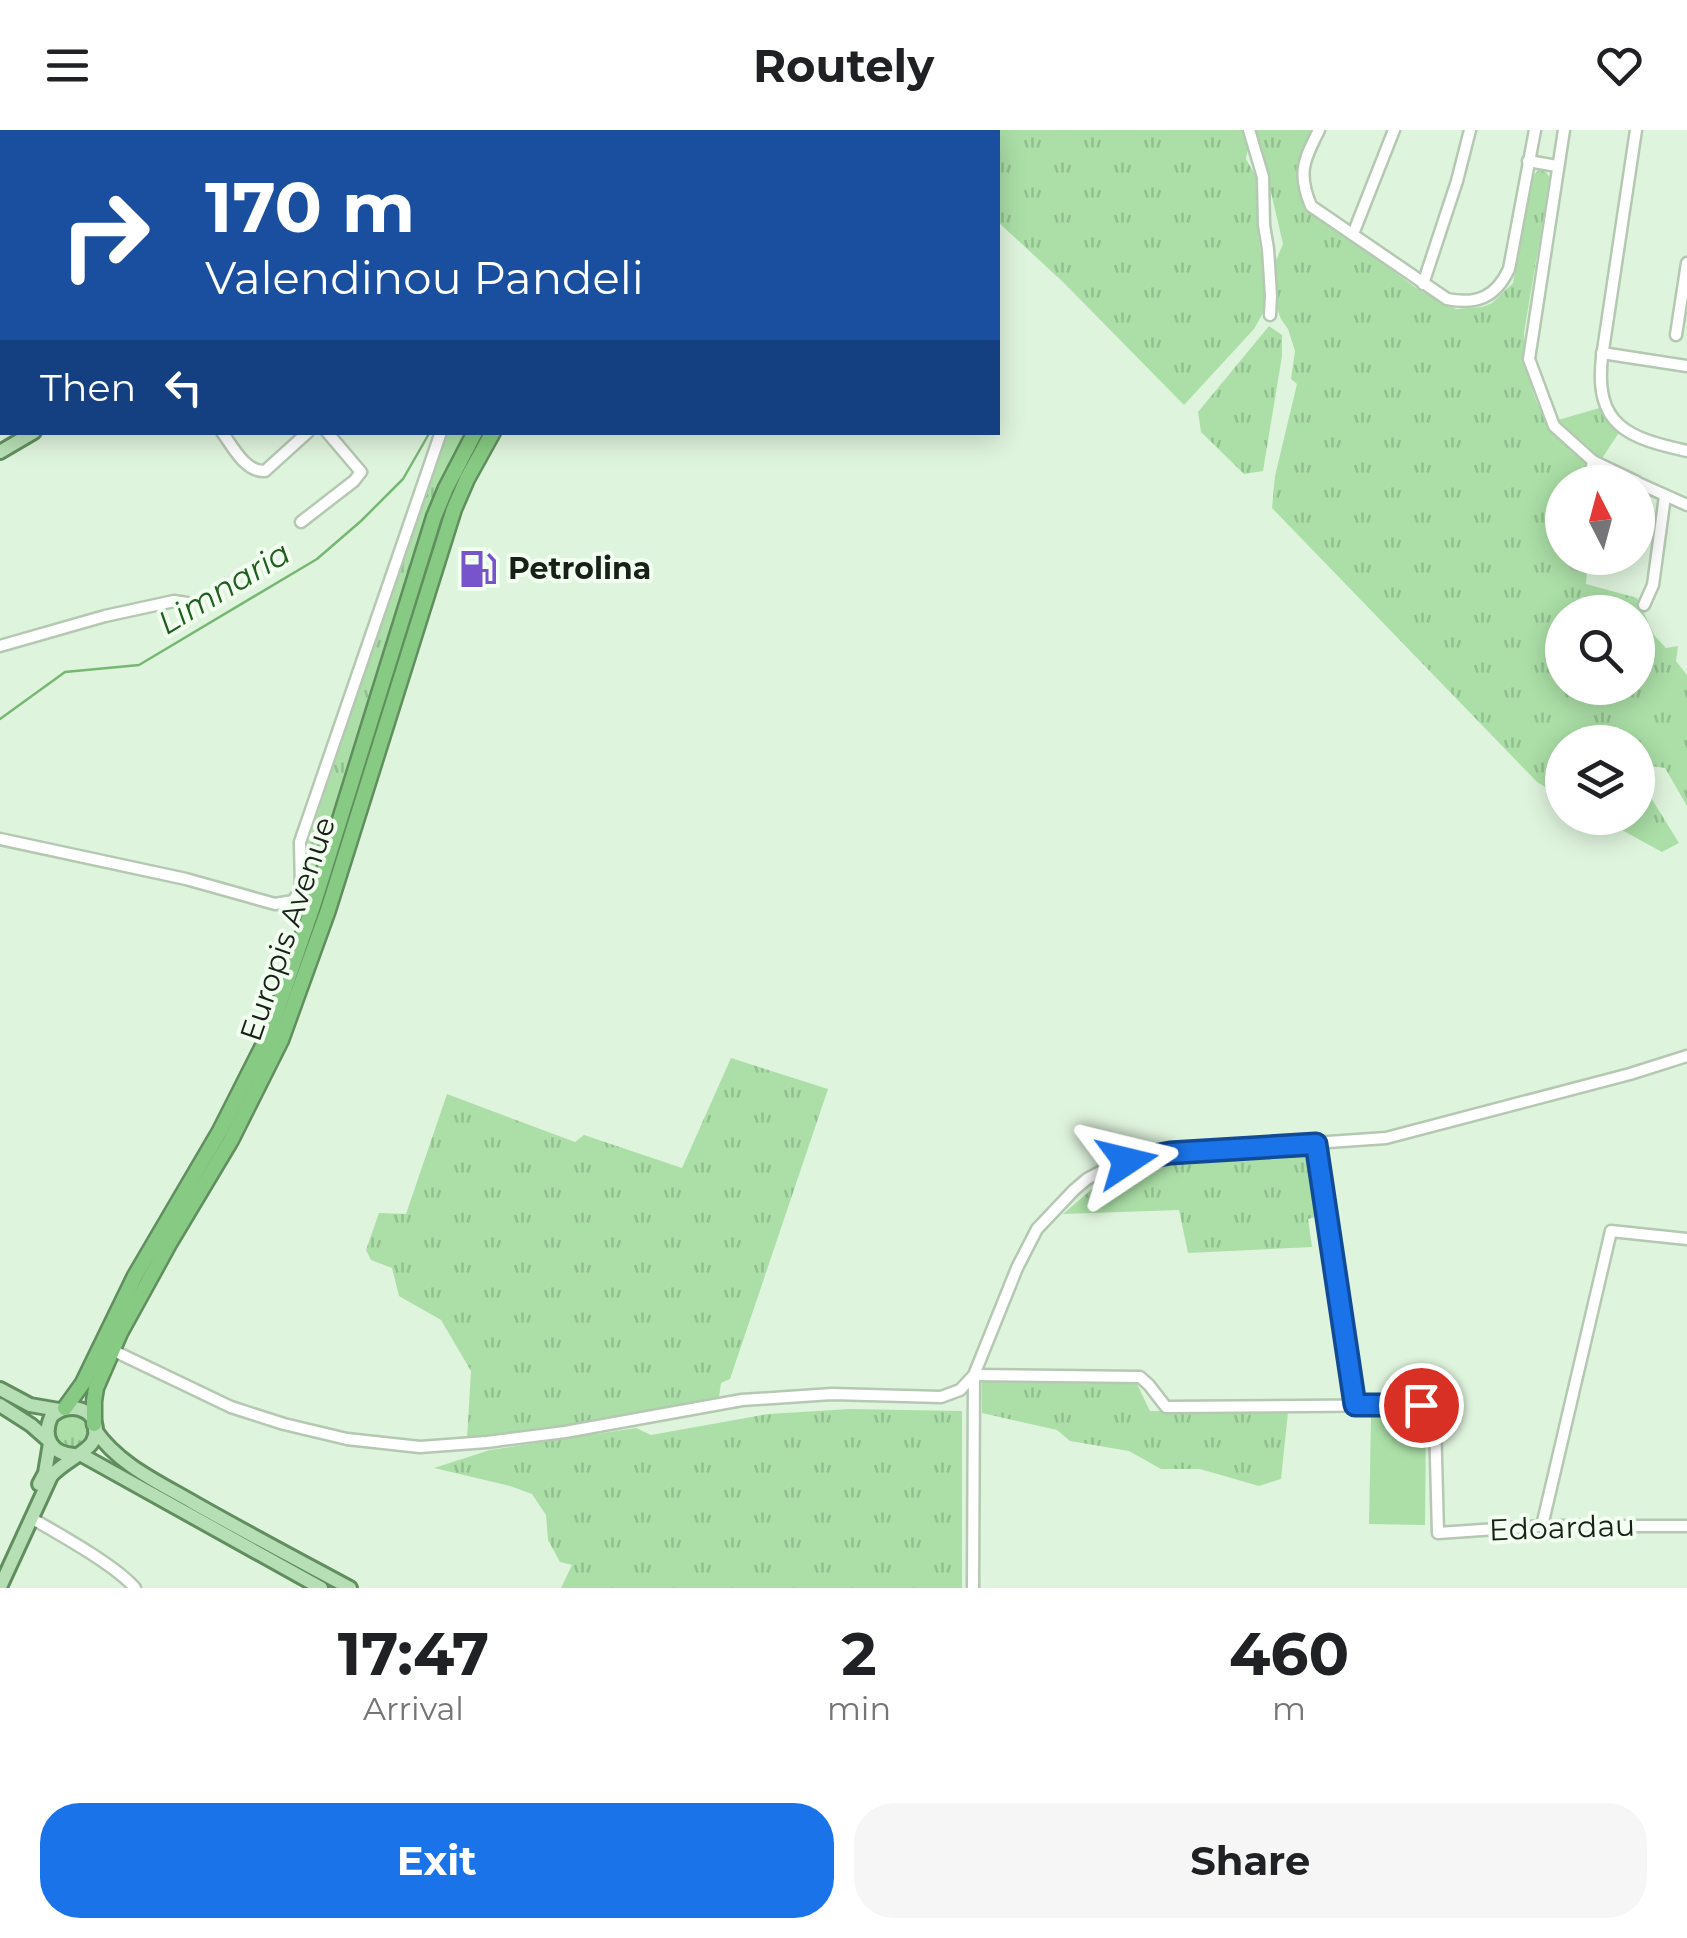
<!DOCTYPE html>
<html lang="en">
<head>
<meta charset="utf-8">
<style>
	:root { --surface:#fff; --page:#f6f6f6; --text:#202124; --muted:#757577; --accent:#1a73e8 }
	body { margin:0; font-family:Montserrat,sans-serif; background:var(--page); color:var(--text); height:100vh; display:flex; flex-direction:column; font-size:38px; white-space:nowrap }
	* { box-sizing:border-box; margin:0 }
	p { font-size:32px; color:var(--muted) }
	.icon { flex:none; width:55px; height:55px; fill:none; stroke:currentColor; stroke-width:2; stroke-linecap:round; stroke-linejoin:round }
	.map { position:relative; height:1458px; overflow:hidden }
	.sheet { display:flex; flex-direction:column; background:var(--surface); flex:1 }
	.sheet>* { flex:none }
	.guide { position:absolute; left:0px; top:0px; width:1000px; height:305px; box-shadow:0 5px 25px #0003; background:#1a4fa0; color:#fff; overflow:hidden }
	.needle { width:65px; rotate:354deg }
	.buttons { position:absolute; left:1545px; top:335px; display:grid; gap:20px }
	.buttons a { display:grid; place-items:center; width:110px; height:110px; border-radius:50%; background:var(--surface); box-shadow:0 5px 25px #0003; font-size:50px }
	.pin { position:absolute; display:grid; place-items:center; width:85px; height:85px; color:#fff; margin:-42px; border:5px solid #fff; border-radius:50%; box-shadow:0 2px 10px #0007 }
	.me { position:absolute; width:110px; margin:-55px; rotate:80deg; stroke-linejoin:round; filter:drop-shadow(0 0 8px #0008) }
	.turn { display:flex; align-items:center; gap:35px; height:210px; padding:0 40px; font-size:45px }
	.turn .icon { width:130px; height:130px; stroke-width:2.5 }
	.turn b { display:block; font-size:70px; line-height:85px }
	.then { display:flex; align-items:center; height:95px; padding:0 40px; background:#0003; gap:20px; font-size:38px }
	.eta { display:flex; justify-content:space-evenly; align-items:center; height:170px; text-align:center }
	.eta b { font-size:60px; font-weight:700; line-height:70px }
	.cta { display:flex; gap:20px; margin-top:auto; padding:20px 40px }
	.cta a { flex:1; height:115px; border-radius:40px; background:var(--accent); color:#fff; font-size:40px; font-weight:700; line-height:115px; text-align:center }
	.cta a+a { background:var(--page); color:var(--text) }
	header { display:flex; justify-content:space-between; align-items:center; height:130px; padding:0 40px; background:var(--surface); font-size:45px; font-weight:700 }
	.map>svg:first-child { display:block }
	.grass { fill:url(#grass-tufts); fill-rule:evenodd }
	.pitch { fill:#abdfa7 }
	.lines { fill:none; stroke-linecap:round; stroke-linejoin:round }
	.stream { stroke:#77b773; stroke-width:2.5 }
	.minor-casing { stroke:#b4c8b2; stroke-width:15 }
	.major-casing { stroke:#608e5e; stroke-width:18 }
	.highway-casing { stroke:#608e5e; stroke-width:19 }
	.minor { stroke:#fff; stroke-width:10 }
	.major { stroke:#b7dfb5; stroke-width:12 }
	.highway { stroke:#87ca83; stroke-width:14 }
	.route-casing { stroke:#114b97; stroke-width:25 }
	.route { stroke:#1a73e8; stroke-width:18 }
	.labels { text-anchor:middle; stroke-width:8; stroke-linejoin:round; paint-order:stroke }
	.poi-label { font-size:30px; font-weight:bold; fill:#182018; stroke:#f2fff1; text-anchor:start }
	.street-label { font-size:30px; fill:#182018; stroke:#f2fff1 }
	.water-label { font-size:32px; font-style:italic; fill:#1e5f1d; stroke:#f2fff1 }
</style>
</head>
<body>
<header><svg class="icon" aria-label="menu" viewBox="0 0 24 24"><path d="M4 6h16M4 12h16M4 18h16"/></svg>Routely<svg class="icon" aria-label="heart" viewBox="0 0 24 24"><path d="M12 20l-8-8c-3-5 5-10 8-4 3-6 11-1 8 4z"/></svg></header>
<div class="map">
<svg width="1687" height="1458" viewBox="0 0 1687 1458">
	<defs>
		<pattern id="grass-tufts" width="24" height="20" patternUnits="userSpaceOnUse" patternTransform="scale(2.5)"><rect width="24" height="20" fill="#abdfa7"/><path d="M3 7l-1-3M5 7V3M7 7l1-3M15 17l-1-3M17 17v-4M19 17l1-3" fill="none" stroke="#92bf8f"/></pattern>
	</defs>
	<rect width="100%" height="100%" fill="#dff4dd"/>
	<g class="grass">
		<path d="M990,0h252l7,12 -3,17 11,19 1,56 8,51 -3,28 -9,16 -70,76 -121,-123 -65,-60v-90h-11z"/>
		<path d="M1252,0h64l-17,36v23l10,21 110,80 37,19 26,-2 10,-4 21,-20 18,-106 8,-7 7,2 4,6 -26,155c0,24 8,81 31,93l3,-6 45,-13 17,24 -25,38 -1,13h-32v76h26l-2,26 51,14 17,37 12,13 12,-2 -2,15 11,14v131l-22,-38 -27,-4v-22h-76v55l-25,-15 -265,-274 3,-32 22,-92 -6,-5 4,-28 -7,-22 -7,-10 -6,-16 -3,-33 11,-26 -20,-86zM1562,482h76v76h-76z"/>
		<path d="M1269,196l13,9v21l-19,115 -19,3 -43,-42 -3,-20z"/>
		<path d="M446,303h28l-31,57 -135,410v-58z"/>
		<path d="M1638,654l10,9 31,50 -17,9 -62,-34h38z"/>
		<path d="M731,928l97,31 -98,290 -9,4 -2,14 -154,30 -98,12 4,-68 -30,-51 -42,-24 -7,-28 -21,-8 -5,-10 13,-37 27,1 41,-120 128,48 9,-7 98,33z"/>
		<path d="M1313,1022l8,64 -13,3 4,28 -124,6 -9,-43 -116,4 43,-37 51,-15z"/>
		<path d="M982,1252l155,2 13,27 138,1 -7,67 -22,7 -59,-17h-39l-32,-18 -59,-10 -13,-11 -75,-17z"/>
		<path d="M850,1279l112,2v177h-401l11,-23 -12,-3 -12,-22 -2,-25 -14,-21 -22,-8 -76,-18 56,-18 146,-22 15,7 117,-21z"/>
		<circle cx="71" cy="1301" r="18"/>
	</g>
	<path class="pitch" d="M1371,1287h55l-1,108 -56,-1z"/>
	<g class="lines">
		<g class="stream">
			<path d="M750,2l6,-2"/>
			<path d="M0,589l65,-47 74,-7 178,-106 44,-38 42,-42 27,-47"/>
		</g>
		<g class="minor-casing">
			<g id="minor">
				<path d="M88,0l3,2"/>
				<path d="M211,0l3,2"/>
				<path d="M1249,0l14,47 1,48 4,24 3,47 -1,19"/>
				<path d="M1319,0c-15,30 -22,43 -8,76l136,93c30,6 49,-2 62,-30l26,-139"/>
				<path d="M1564,0l-35,229 25,67 39,35 44,21"/>
				<path d="M1636,0l-34,227c-8,69 26,81 85,94"/>
				<path d="M352,2l2,-2"/>
				<path d="M590,2l2,-2"/>
				<path d="M0,21h2"/>
				<path d="M1528,31l29,5"/>
				<path d="M0,64l2,2"/>
				<path d="M1353,104l41,-104"/>
				<path d="M0,112l2,2"/>
				<path d="M1423,154l34,-103 13,-51"/>
				<path d="M0,177l2,4"/>
				<path d="M1676,205l11,-72"/>
				<path d="M1602,223l85,13"/>
				<path d="M0,237l2,-2"/>
				<path d="M222,302c11,15 23,40 43,39l43,-39"/>
				<path d="M1589,352l4,-21"/>
				<path d="M1638,353l49,22"/>
				<path d="M301,392l53,-41 7,-9 -34,-40"/>
				<path d="M1576,434l5,-6"/>
				<path d="M1644,475l9,-20 12,-89"/>
				<path d="M0,516l105,-30 69,-15 13,2"/>
				<path d="M0,709l186,40 89,25 18,-3 8,-12 -1,-47 141,-410"/>
				<path d="M1316,1014l39,261"/>
				<path d="M112,1220l119,57 53,17 63,15 73,8 67,-5 78,-10 177,-32 90,-6 109,3 19,-7 14,-15 43,-107 20,-39 37,-39 13,-11 17,-9 23,-9 43,-8 216,-15 244,-64 57,-18"/>
				<path d="M974,1245l166,2 9,8 17,22 255,-2 11,5 3,11 3,112 104,-7h145"/>
				<path d="M31,1388c28,16 84,47 104,70"/>
				<path d="M1542,1396l69,-295 76,8"/>
				<path d="M973,1458l1,-212"/>
			</g>
		</g>
		<g class="major-casing">
			<g id="major">
				<path d="M461,2l1,-2"/>
				<path d="M909,2l8,-2"/>
				<path d="M0,322l34,-20"/>
				<path d="M0,1259l30,16 29,5"/>
				<path d="M0,1275l31,20 17,15"/>
				<path d="M95,1300c24,35 63,52 99,73 51,29 104,57 156,85"/>
				<path d="M80,1324l241,134"/>
				<path d="M39,1354l6,-11 5,-30"/>
				<path d="M0,1457l51,-111c11,-13 38,-25 42,-35 13,-28 -22,-44 -42,-24 -9,21 1,37 23,38"/>
			</g>
		</g>
		<g class="highway-casing">
			<g id="highway">
				<path d="M845,0l1,2"/>
				<path d="M789,2l3,-2"/>
				<path d="M813,2l2,-2"/>
				<path d="M65,1278l18,-25 52,-107 85,-145 49,-97 45,-131 120,-386 12,-29 29,-56"/>
				<path d="M94,1294v-23l2,-13 24,-55 50,-91 61,-102 50,-100 47,-130 126,-401 13,-30 26,-47"/>
			</g>
		</g>
		<use href="#minor" class="minor"/>
		<use href="#major" class="major"/>
		<use href="#highway" class="highway"/>
	</g>
	<g class="lines">
		<g class="route-casing">
			<path id="route" d="M1127,1031l43,-8 146,-9 39,261h66"/>
		</g>
		<use href="#route" class="route"/>
	</g>
	<defs>
		<g id="fuel-bare" transform="scale(3)"><path d="M-5.5-6h7V0h2V4h1.3V-2.5L3-4.5l.8-.8L6-3V5H2.5V1h-1V6h-7ZM-4.2-4.7v3.2H.2V-4.7Z" fill="#7753cc" stroke="#f2fff1" stroke-width="2.5" paint-order="stroke"/></g>
	</defs>
	<g fill-rule="evenodd">
		<use href="#fuel-bare" x="478" y="439"/>
	</g>
	<g class="labels">
		<g class="poi-label">
			<text x="508" y="449">Petrolina</text>
		</g>
		<g class="street-label">
			<text transform="translate(288 799) rotate(-71)" y="10">Europis Avenue</text>
			<text transform="translate(1562 1398) rotate(-2)" y="10">Edoardau</text>
		</g>
		<g class="water-label">
			<text transform="translate(224 458) rotate(-31)" y="11">Limnaria</text>
		</g>
	</g>
</svg>
<div class="buttons">
<a><svg class="needle" viewBox="-14 -14 28 28"><path d="M0-13l5 13h-10z" fill="#e53935"/><path d="M0 13l5-13h-10z" fill="#757577"/></svg></a>
<a><svg class="icon" aria-label="search" viewBox="0 0 24 24"><circle cx="10" cy="10" r="6"/><path d="M15 15l6 6"/></svg></a>
<a><svg class="icon" aria-label="layers" viewBox="0 0 24 24"><path d="M12 4l9 5-9 5-9-5zM3 14l9 5 9-5"/></svg></a>
</div>
<div class="pin" style="left:1421px;top:1275px;background:#d93025"><svg class="icon" aria-label="arrive" viewBox="0 0 24 24"><path d="M6 21V4h12l-3 4 3 4H6"/></svg></div>
<svg class="me" style="left:1127px;top:1031px" viewBox="-20 -20 40 40"><path d="M0-17L14 15 0 8-14 15z" fill="#1a73e8" stroke="#fff" stroke-width="4"/></svg>
<div class="guide">
<div class="turn"><svg class="icon" aria-label="right" viewBox="0 0 24 24"><path d="M7 20v-9h11M14 6l5 5-5 5"/></svg><div><b>170 m</b>Valendinou Pandeli</div></div>
<div class="then">Then<svg class="icon" aria-label="left" viewBox="0 0 24 24"><path d="M17 20v-9H6M10 6l-5 5 5 5"/></svg></div>
</div>
</div>
<section class="sheet">
<div class="eta">
<div><b>17:47</b><p>Arrival</p></div>
<div><b>2</b><p>min</p></div>
<div><b>460</b><p>m</p></div>
</div>
<div class="cta"><a>Exit</a><a>Share</a></div>
</section>
</body>
</html>
